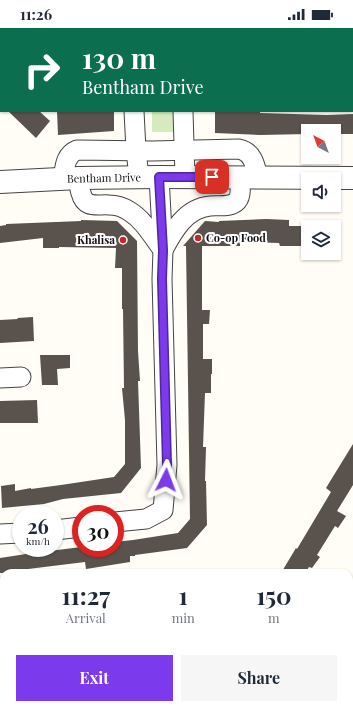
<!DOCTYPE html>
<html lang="en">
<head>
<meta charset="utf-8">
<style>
	:root { --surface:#fff; --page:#f6f6f7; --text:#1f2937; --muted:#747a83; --accent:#7c3aed }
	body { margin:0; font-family:"Playfair Display",serif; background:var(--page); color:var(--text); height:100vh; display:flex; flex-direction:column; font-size:15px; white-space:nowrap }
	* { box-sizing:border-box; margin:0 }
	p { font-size:13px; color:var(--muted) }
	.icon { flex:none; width:22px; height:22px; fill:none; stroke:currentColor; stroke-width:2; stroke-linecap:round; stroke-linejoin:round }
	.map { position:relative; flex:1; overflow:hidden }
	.drawer { position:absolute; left:0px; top:541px; width:353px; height:140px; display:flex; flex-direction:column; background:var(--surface); border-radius:12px 12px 0 0; box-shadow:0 1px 3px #0004 }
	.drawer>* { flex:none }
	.banner { position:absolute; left:0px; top:0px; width:353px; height:84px; box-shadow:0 1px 3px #0004; background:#0b6e4f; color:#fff; overflow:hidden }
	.needle { width:26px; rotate:319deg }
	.controls { position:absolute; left:301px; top:96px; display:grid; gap:8px }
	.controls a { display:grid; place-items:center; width:40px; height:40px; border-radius:0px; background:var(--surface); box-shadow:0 1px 3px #0004; font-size:20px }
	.speed { position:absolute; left:12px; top:477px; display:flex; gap:8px; font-size:20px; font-weight:700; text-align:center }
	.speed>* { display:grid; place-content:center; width:52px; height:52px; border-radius:50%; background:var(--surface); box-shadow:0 1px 3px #0004; line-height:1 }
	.speed small { font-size:10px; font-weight:400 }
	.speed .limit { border:6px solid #d22; background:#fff; color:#111 }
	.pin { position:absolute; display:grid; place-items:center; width:34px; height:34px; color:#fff; margin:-17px; border-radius:8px; box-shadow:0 2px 6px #0006 }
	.me { position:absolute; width:44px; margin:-22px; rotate:3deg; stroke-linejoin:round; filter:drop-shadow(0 0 3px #0008) }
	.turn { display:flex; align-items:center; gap:14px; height:84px; padding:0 16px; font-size:18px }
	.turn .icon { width:52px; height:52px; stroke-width:2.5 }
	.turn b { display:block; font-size:28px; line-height:34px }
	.eta { display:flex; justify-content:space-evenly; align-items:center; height:68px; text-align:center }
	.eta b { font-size:24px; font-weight:700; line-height:28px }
	.primary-button { display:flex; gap:8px; margin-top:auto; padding:8px 16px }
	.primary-button a { flex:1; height:46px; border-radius:0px; background:var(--accent); color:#fff; font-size:16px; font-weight:700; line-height:46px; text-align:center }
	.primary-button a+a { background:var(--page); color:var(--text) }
	.status { display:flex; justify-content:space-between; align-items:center; height:28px; padding:0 20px; background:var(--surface); direction:ltr }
	.status svg { height:11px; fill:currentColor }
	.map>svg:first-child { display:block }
	.green { fill:#d5ebbd }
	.building { fill:#5a524d }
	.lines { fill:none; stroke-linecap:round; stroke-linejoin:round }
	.minor-casing { stroke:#444; stroke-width:21 }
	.tertiary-casing { stroke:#444; stroke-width:24 }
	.secondary-casing { stroke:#333; stroke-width:24 }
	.minor { stroke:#fff; stroke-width:19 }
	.tertiary { stroke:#fff; stroke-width:22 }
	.secondary { stroke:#fff6b0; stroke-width:22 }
	.route-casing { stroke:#51269a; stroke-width:10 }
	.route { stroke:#7c3aed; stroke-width:7 }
	.poi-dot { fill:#c4262e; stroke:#fff; stroke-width:1.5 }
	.labels { text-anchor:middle; stroke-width:4; stroke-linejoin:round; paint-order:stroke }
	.street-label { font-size:11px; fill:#111; stroke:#fff }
	.poi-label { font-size:11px; font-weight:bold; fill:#111; stroke:#fff; text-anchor:start }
</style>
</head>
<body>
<div class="status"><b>11:26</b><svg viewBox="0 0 49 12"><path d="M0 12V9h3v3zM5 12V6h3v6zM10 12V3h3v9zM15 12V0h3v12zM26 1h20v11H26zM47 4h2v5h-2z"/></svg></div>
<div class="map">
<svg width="353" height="681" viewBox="0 0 353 681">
	<rect width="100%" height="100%" fill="#fffdf5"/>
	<rect class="green" x="152" y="83" width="26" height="21"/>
	<g class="building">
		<path d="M8,83h31l11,10 -14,17z"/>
		<path d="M57,83h57v20l-56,4z"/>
		<path d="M215,83h45v2l67,2 26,-1v20h-19v-3h-26v3l-48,1 -45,-2z"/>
		<path d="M266,191l23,1v6h19v20h-28l-1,-3 -39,-1v4h-38v64h8l-1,14h-6v35h9v15h-1v19h-6l-2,54h3l-1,34h1l1,44 -20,23 -52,7v1h-5v6l-44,7 -1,-7 -57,7v4h-28v-15l26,-4 55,-7v1h34v-6l18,-2 45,-7 12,-14 -4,-273h-3l22,-25 14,1v-1z"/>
		<path d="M81,192l36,1 20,20 1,110 2,30h-2l3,87 -20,25 -58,6 -19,5 -42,4 -1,-22 14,-2v7l16,-3v1l30,-4 53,-8 11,-13v-44l-3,-32h2l-1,-79h-1v-41h-7l1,-20 -57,-1v1h-16v-10l-43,5v-17l6,-1v-1l75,-3z"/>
		<path d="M33,289l1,24 -34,2v-23l18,-1 -1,-1z"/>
		<path d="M40,327h30v13l-13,1 1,16h-16z"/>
		<path d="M37,372l1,23h-38v-22z"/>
		<path d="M353,416v41l-16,26 9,5 -8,12 -3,-2 -18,29 3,2 -8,11 -3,-1 -4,6h-24l15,-25 1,1 34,-57 -5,-4z"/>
	</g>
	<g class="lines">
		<g class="minor-casing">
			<g id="minor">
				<path d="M124,0v1"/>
				<path d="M190,1v-1"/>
				<path d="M134,83l2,39 3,27"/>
				<path d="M183,83l2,66"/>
				<path d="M79,150c1,5 0,10 2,15 4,16 16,11 28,12 7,0 14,2 20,6 15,9 24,26 34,39 10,-19 23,-42 47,-44 8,-1 20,2 27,-5 5,-6 3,-16 2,-24"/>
				<path d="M63,151c2,-12 2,-24 14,-29l75,1 87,-2c14,3 16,16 19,28"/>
				<path d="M0,350l21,-1"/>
				<path d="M115,494l31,-3 17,-9 4,-45 -5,-186 1,-29 -4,-73"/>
				<path d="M55,502l26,-3"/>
				<path d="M0,506l21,-1"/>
				<path d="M349,634l4,-1"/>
				<path d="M140,681l20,-4"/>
			</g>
		</g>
		<g class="tertiary-casing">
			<path id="tertiary" d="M0,154l79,-4 80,-1 194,1"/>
		</g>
		<g class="secondary-casing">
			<g id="secondary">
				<path d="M349,577l4,-6"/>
				<path d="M282,681l3,-4"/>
			</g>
		</g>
		<use href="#minor" class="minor"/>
		<use href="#tertiary" class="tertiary"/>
		<use href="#secondary" class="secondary"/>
	</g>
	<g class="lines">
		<g class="route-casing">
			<path id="route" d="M166,452l1,-15 -5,-186 1,-29 -4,-73h53"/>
		</g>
		<use href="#route" class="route"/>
	</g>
	<g class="poi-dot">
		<circle cx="198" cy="210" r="4"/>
		<circle cx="123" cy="212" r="4"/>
	</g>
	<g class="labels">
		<g class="street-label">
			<text transform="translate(104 150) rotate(-1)" y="4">Bentham Drive</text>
		</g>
		<g class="poi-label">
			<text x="206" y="214">Co-op Food</text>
			<text x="115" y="216" text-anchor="end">Khalisa</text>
		</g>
	</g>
</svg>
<div class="controls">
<a><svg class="needle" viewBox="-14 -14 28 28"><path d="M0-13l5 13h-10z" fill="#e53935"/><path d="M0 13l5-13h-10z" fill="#747a83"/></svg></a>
<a><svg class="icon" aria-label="sound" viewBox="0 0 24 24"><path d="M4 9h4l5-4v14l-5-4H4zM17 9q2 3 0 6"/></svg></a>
<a><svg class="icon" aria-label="layers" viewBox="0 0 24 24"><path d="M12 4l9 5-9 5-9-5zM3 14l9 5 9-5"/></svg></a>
</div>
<div class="speed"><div>26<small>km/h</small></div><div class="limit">30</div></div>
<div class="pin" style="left:212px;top:149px;background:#d93025"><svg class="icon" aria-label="arrive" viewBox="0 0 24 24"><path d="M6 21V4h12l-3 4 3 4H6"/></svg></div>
<svg class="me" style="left:166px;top:452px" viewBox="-20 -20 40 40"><path d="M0-17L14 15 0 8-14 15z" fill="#7c3aed" stroke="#fff" stroke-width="4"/></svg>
<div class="banner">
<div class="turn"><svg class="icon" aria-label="right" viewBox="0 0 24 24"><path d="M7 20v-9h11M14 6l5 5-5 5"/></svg><div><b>130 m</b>Bentham Drive</div></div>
</div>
<section class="drawer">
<div class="eta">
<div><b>11:27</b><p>Arrival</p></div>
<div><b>1</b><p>min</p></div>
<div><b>150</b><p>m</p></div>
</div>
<div class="primary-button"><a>Exit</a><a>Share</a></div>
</section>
</div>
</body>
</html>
